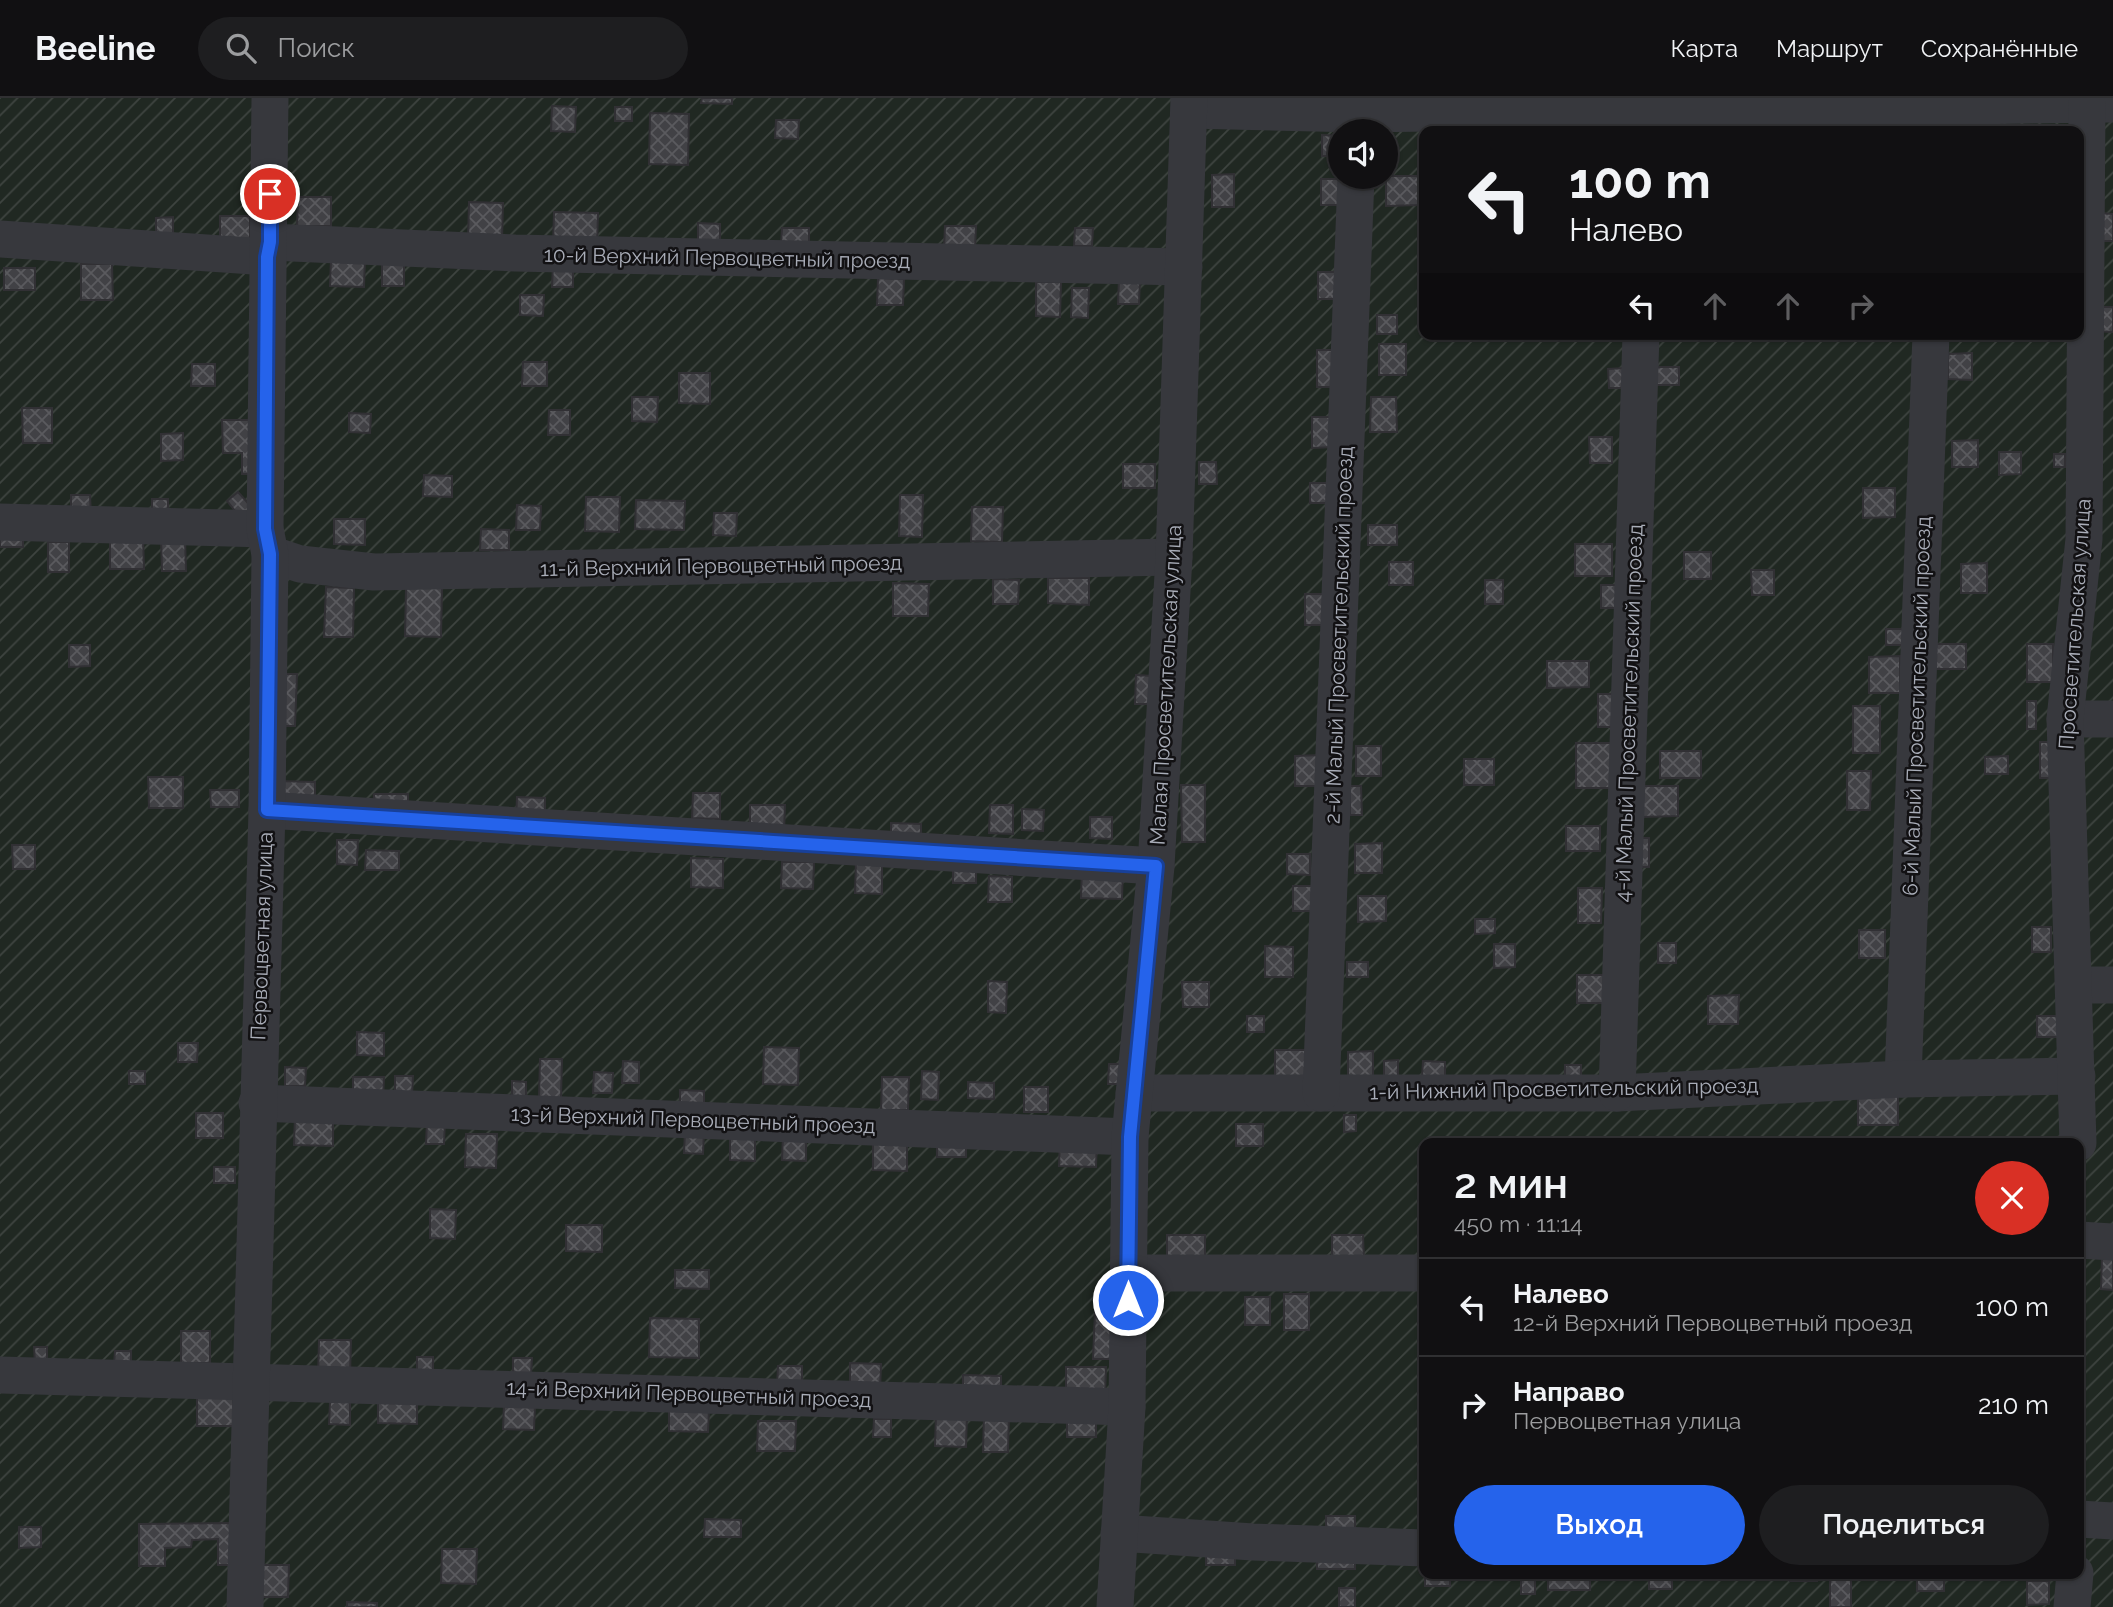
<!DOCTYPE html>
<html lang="ru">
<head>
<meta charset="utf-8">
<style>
	:root { --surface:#111012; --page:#1e1e20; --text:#f1f3f6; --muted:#9c9d9f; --line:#303032; --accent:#2563eb }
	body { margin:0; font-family:Raleway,sans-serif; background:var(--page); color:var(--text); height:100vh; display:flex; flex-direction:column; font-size:26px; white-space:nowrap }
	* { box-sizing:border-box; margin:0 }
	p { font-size:23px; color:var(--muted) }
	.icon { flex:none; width:38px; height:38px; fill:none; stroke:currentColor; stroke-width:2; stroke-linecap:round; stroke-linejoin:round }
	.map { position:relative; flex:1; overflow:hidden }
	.drawer { position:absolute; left:1419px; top:1040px; width:665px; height:441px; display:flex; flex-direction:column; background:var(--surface); border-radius:14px; box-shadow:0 2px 5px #0004,0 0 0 2px var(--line) }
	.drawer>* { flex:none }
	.top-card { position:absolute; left:1419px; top:28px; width:665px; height:214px; border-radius:14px; box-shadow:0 2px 5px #0004,0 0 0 2px var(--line); background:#111012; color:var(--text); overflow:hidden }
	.tools { position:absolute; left:1328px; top:21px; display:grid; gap:14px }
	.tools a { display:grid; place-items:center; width:70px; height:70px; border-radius:50%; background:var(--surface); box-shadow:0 2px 5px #0004,0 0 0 2px var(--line); font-size:35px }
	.pin { position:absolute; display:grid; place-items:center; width:60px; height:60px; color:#fff; margin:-30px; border:4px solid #fff; border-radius:50%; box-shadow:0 2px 7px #0007 }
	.me { position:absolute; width:77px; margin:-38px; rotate:0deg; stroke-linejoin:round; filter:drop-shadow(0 0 5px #0008) }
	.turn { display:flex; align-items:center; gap:24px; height:147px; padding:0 35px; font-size:32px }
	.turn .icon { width:91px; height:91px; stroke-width:2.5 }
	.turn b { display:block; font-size:49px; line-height:60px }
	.lanes { display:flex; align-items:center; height:66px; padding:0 35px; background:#0003; justify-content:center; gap:35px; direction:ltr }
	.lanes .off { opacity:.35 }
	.round { display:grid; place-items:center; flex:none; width:74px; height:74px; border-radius:37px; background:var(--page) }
	.headline { display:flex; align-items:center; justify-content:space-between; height:119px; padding:0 35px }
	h1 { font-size:42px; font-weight:600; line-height:52px }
	.button { display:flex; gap:14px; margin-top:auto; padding:14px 35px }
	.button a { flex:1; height:80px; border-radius:42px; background:var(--accent); color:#fff; font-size:28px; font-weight:600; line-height:80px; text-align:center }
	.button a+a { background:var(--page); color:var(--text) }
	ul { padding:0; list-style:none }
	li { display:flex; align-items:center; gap:21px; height:98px; padding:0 35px; border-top:2px solid var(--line) }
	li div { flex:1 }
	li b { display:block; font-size:26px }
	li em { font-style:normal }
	header { display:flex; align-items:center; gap:42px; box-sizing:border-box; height:98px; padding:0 35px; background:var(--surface); border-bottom:2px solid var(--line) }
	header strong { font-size:33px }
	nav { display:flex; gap:38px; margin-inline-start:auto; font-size:24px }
	.search { width:490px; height:63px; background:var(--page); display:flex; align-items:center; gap:18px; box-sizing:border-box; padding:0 24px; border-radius:38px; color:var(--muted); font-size:26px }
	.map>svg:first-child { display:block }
	.garden { fill:url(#garden-furrows); fill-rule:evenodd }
	.building { fill:url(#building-cross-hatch); stroke:#313034; stroke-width:2 }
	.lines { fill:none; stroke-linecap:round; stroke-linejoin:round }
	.minor { stroke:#37383d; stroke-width:37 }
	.route-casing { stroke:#184099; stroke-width:18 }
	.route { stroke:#2563eb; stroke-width:12 }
	.labels { text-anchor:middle; stroke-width:5; stroke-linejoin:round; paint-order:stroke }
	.street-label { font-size:21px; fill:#a9adb8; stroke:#121113 }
</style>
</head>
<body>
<header>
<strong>Beeline</strong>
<div class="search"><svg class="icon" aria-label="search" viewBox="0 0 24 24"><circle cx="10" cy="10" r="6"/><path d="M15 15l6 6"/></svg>Поиск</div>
<nav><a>Карта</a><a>Маршрут</a><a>Сохранённые</a></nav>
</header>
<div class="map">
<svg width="2113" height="1509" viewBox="0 0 2113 1509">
	<defs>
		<pattern id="garden-furrows" width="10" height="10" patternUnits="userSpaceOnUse" patternTransform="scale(1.75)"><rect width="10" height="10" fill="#202822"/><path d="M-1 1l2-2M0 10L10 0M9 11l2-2" fill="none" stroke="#3e4440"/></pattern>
		<pattern id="building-cross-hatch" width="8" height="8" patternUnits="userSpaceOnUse" patternTransform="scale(1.75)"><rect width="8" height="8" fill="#414145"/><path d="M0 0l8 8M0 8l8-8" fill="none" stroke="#5a5a5e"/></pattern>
	</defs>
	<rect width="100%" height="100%" fill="#171618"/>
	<path class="garden" d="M0,0h2113v1509h-2113zM1340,33h46v46h-46zM1424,33h655v203h-655zM1424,1045h655v430h-655z"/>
	<g class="building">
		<path d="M702,0h30v6l-31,-1z"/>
		<path d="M552,8l24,1 -1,25 -24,-1z"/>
		<rect x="615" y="9" width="17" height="14"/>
		<path d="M650,15l39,1 -1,51 -39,-1z"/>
		<path d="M776,22h23l-1,19 -23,-1z"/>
		<path d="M1322,37l18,1v20h-18z"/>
		<path d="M1234,76v33h-22v-32z"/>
		<path d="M1386,78h33v29l-33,1z"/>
		<rect x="1321" y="81" width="22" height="26"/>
		<path d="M298,99h33v29h-34z"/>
		<path d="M469,104l34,1 -1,38 -34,-1z"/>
		<path d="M554,114l44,1 -1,34 -44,-2z"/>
		<path d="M2101,115l12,1v27h-13z"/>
		<rect x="220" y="118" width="30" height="26"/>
		<path d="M173,119v18h-17v-17z"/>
		<path d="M698,125l22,1v19l-22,-1z"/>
		<path d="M945,128h31l-1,23 -31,-1z"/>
		<path d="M782,130h27v18l-28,-1z"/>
		<path d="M1075,130h18l-1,18h-18z"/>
		<path d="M331,160l34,1 -1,28 -34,-1z"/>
		<path d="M382,160l22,1v27h-22z"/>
		<path d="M81,166h31l1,36h-32z"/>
		<path d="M553,166h20v23h-21z"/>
		<rect x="4" y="170" width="31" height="22"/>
		<rect x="1318" y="174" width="24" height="27"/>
		<path d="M878,180l26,1 -1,26h-26z"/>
		<path d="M1119,180l21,1 -1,25h-21z"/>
		<path d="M1036,184h25l-1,35 -24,-1z"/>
		<path d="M1072,190h17l-1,30 -17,-1z"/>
		<path d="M520,197h24l-1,21 -23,-1z"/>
		<path d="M2096,209h17v25l-18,-1z"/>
		<rect x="1377" y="217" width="20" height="19"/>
		<rect x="1379" y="246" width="27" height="31"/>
		<rect x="1317" y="252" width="25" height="37"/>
		<path d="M1972,255v27l-24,-1v-25z"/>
		<path d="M523,264h24v24h-25z"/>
		<path d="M192,266h23v22h-24z"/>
		<rect x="1653" y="269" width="26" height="18"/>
		<path d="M1625,270v20h-16l-1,-19z"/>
		<path d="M679,275h31v31l-31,-1z"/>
		<path d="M632,299h26l-1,25 -25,-1z"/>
		<path d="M1371,299h25l1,35h-27z"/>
		<path d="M22,310h30v35h-29z"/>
		<path d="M549,312h21v25h-22z"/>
		<path d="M349,315l22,1 -1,19 -21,-1z"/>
		<path d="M1312,319h23v30l-23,1z"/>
		<path d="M222,322h33v54h-13v-21h-19z"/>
		<path d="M183,335v27l-22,1v-27z"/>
		<path d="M1589,339h23v26h-22z"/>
		<path d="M1978,342v27h-26v-26z"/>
		<path d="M1999,354h22v22l-22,1z"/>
		<rect x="2054" y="356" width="11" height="13"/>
		<path d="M1199,364h17l1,22h-18z"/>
		<rect x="1123" y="366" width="32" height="24"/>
		<path d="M424,377l28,1v21l-29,-1z"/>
		<path d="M1310,385h25l1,20h-26z"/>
		<path d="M1863,390h32v29l-32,1z"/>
		<path d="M238,394l18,20 -12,10 -17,-21z"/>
		<path d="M71,397h19l1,20h-20z"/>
		<path d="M900,397h23l-1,42 -23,-1z"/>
		<path d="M586,399h34l-1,35 -34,-1z"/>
		<rect x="152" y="401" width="16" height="16"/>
		<path d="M636,402l49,1 -1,29 -49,-1z"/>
		<path d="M517,407l24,1 -1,24h-24z"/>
		<path d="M972,409h31l-1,35 -31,-1z"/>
		<path d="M714,415h23l-1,23 -23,-1z"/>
		<path d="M334,421h31v26l-31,-1z"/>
		<rect x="1368" y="427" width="29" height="20"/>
		<path d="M481,431l28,1v20h-29z"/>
		<rect x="0" y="436" width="23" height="13"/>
		<path d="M143,438l1,33h-34v-32z"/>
		<path d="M161,440h24l1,33h-24z"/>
		<rect x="48" y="444" width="21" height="30"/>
		<rect x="1575" y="446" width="37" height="32"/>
		<rect x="1684" y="454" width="27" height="27"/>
		<rect x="1389" y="464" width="24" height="23"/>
		<path d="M1987,465v30h-26v-29z"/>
		<path d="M1751,472h23v25h-22z"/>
		<path d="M1048,480h41v27l-41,-2z"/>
		<path d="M993,481l26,1 -1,24h-25z"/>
		<rect x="1485" y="482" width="18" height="24"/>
		<path d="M893,485l36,1 -1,32h-35z"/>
		<rect x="1601" y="487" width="16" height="23"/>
		<path d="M326,489l28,1 -1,49h-29z"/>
		<path d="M406,489l36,1 -1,49 -36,-1z"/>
		<rect x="1305" y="496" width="25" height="31"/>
		<rect x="1886" y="531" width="17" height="16"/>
		<rect x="1931" y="546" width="35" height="25"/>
		<rect x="2027" y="546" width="26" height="38"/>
		<path d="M69,547h21v21l-21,1z"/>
		<path d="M1900,558v37h-31v-36z"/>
		<path d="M1547,563h42v26l-42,1z"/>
		<path d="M278,576h19l-2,52h-18z"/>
		<path d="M1136,577l17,1 -1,28h-17z"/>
		<rect x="1598" y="596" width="16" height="33"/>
		<rect x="2027" y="603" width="9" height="28"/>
		<rect x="1853" y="608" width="27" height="47"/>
		<path d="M2040,644h13l1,36h-14z"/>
		<path d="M1576,645h35l1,45h-36z"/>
		<rect x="1356" y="648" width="25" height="30"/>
		<rect x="1660" y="653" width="41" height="27"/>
		<path d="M1320,657l1,31h-26v-30z"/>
		<path d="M2008,658v18h-23v-17z"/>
		<rect x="1464" y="661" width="30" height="26"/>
		<path d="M1847,673h24l-1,39h-23z"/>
		<path d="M148,679h35v31h-34z"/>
		<path d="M277,683l38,1v24l-38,-1z"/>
		<path d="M1181,687h24v57h-23z"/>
		<path d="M1350,688h11l1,29h-12z"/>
		<path d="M1643,688h35v30l-35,1z"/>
		<path d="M210,692h29v17h-28z"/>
		<path d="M693,695h27v26l-28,-1z"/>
		<path d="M374,696h34v21l-35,-1z"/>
		<path d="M517,699l28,1v23h-29z"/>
		<path d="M750,707h35l-1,29 -34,-1z"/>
		<path d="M990,707h23v29l-24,-1z"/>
		<path d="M1022,711l22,1 -1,21 -21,-1z"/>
		<path d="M1090,719h22v22l-22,-1z"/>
		<path d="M891,725l30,1v21l-30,-1z"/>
		<rect x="1566" y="728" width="34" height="25"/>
		<path d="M1631,740h18v29h-19z"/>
		<path d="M337,742h21l-1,25 -20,-1z"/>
		<path d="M1382,745v30h-27v-29z"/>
		<path d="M12,747h23v24h-22z"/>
		<path d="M366,752l33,1v19h-34z"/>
		<path d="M1287,756h23v21l-23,-1z"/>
		<path d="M691,760l32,1v29l-32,-1z"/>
		<path d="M856,763l26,1v32l-27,-1z"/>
		<path d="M953,763l23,1v21h-23z"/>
		<path d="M782,764h32l-1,27 -32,-1z"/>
		<path d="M1082,769l41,1 -1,31 -41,-1z"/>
		<path d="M989,778l23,1v25h-24z"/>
		<rect x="1293" y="788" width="26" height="25"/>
		<path d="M1578,790h24l-1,35h-23z"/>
		<path d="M1358,798h28v25l-28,1z"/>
		<path d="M1475,821h20v14l-20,1z"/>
		<rect x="2032" y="829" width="19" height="25"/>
		<rect x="1859" y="832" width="26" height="28"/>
		<rect x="1658" y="845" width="18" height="20"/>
		<path d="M1494,846h21v23l-21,1z"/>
		<path d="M1265,848l28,1v30h-28z"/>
		<rect x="1347" y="864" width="21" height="15"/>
		<rect x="1577" y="877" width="27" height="28"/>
		<path d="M988,883l19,1 -1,31 -18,-1z"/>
		<path d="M1182,884h27v25h-26z"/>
		<path d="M1739,897l-1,29h-30v-28z"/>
		<rect x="1247" y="918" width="17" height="16"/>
		<path d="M2037,918h22l-1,21h-21z"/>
		<path d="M357,934l27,1v23l-27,-1z"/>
		<path d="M178,945h20l-1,19h-19z"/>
		<path d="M764,949l35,1 -1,37 -35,-1z"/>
		<rect x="1275" y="952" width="34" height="27"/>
		<path d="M1373,953v28l-25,-1v-26z"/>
		<path d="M540,961h22l-1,39h-22z"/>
		<path d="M1398,962v18h-14v-17z"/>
		<path d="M623,963l16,1v21h-17z"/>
		<path d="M1423,963l22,1v15h-23z"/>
		<path d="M1109,966h19l-1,20h-19z"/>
		<rect x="1565" y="967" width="16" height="19"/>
		<path d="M285,969l21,1 -1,18h-20z"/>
		<rect x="129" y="973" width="16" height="13"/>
		<path d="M922,973l17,1 -1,28 -17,-1z"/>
		<path d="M594,974l19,1 -1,20h-19z"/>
		<path d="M395,978h18l-1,20h-17z"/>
		<path d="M353,979h31l-1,23 -30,-1z"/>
		<path d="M882,979h27l-1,33h-27z"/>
		<path d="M512,983l14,1v19l-14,-1z"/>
		<path d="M968,984l26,1v16l-26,-1z"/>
		<rect x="1024" y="989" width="24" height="25"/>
		<path d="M680,992l24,1v17l-24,-1z"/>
		<rect x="1858" y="996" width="40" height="31"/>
		<rect x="196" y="1015" width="27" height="25"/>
		<path d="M295,1017h38v31l-39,-1z"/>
		<path d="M1344,1017h12v16l-12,1z"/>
		<path d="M427,1022h18l-1,24h-18z"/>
		<rect x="1236" y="1026" width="27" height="22"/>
		<path d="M685,1033h19l-1,23 -19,-1z"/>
		<path d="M466,1036h31l-1,34 -31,-1z"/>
		<path d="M730,1037l25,1v25l-25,-1z"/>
		<path d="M783,1037h23v26l-24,-1z"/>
		<rect x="937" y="1041" width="29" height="18"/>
		<path d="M873,1042h34v31l-34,-1z"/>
		<path d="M1060,1042l37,1 -1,26 -37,-1z"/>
		<rect x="214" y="1069" width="21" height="16"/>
		<path d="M430,1111l26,1 -1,29 -25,-1z"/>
		<path d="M566,1127h36v27l-36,-1z"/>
		<rect x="1167" y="1137" width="38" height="22"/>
		<path d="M1332,1137h31l1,25h-32z"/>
		<path d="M2102,1158h11v34l-12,-1z"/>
		<path d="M675,1172h34v19l-34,-1z"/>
		<rect x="1284" y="1196" width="25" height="36"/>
		<rect x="1245" y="1199" width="25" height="28"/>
		<path d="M1095,1213l28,1 -1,47h-29z"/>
		<path d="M650,1220l49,1v39l-50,-1z"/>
		<rect x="181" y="1233" width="29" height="32"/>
		<path d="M319,1242h32l-1,37 -32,-1z"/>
		<path d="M34,1249h13v16l-12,1z"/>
		<path d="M115,1253h16v13h-17z"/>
		<path d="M417,1259h16v16l-16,-1z"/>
		<path d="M513,1260h19l-1,17h-18z"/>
		<path d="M850,1265l31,1 -1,28 -30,-1z"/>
		<path d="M778,1268h24v21l-25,-1z"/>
		<path d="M1066,1269h40l-1,29 -39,-1z"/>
		<path d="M963,1277l38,1v17l-38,-1z"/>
		<rect x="197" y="1297" width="36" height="31"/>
		<path d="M378,1300h39v26l-39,-1z"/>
		<path d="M330,1304h20v23l-21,-1z"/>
		<path d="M504,1306l31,1 -1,25 -31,-1z"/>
		<path d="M669,1311l40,1 -1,22 -39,-1z"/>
		<path d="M936,1316h31l-1,33 -31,-1z"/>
		<path d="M984,1317h25l-1,37h-25z"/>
		<rect x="1067" y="1319" width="29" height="20"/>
		<path d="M874,1321h17v18h-18z"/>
		<path d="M758,1323h38l-1,30h-38z"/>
		<path d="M1326,1418h29v17l-29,1z"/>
		<path d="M705,1421l36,1v17h-37z"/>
		<path d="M231,1425v42h-13v-26l-26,1 -1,7 -26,1v18h-26v-42z"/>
		<path d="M19,1429h22v20l-22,1z"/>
		<rect x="1206" y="1448" width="29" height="19"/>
		<path d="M442,1451h35l-1,35 -35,-1z"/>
		<rect x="1317" y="1457" width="38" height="14"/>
		<path d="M260,1467h29l-1,32h-29z"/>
		<rect x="1425" y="1475" width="25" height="13"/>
		<rect x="1521" y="1475" width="14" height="21"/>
		<rect x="1548" y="1475" width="42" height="17"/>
		<rect x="1649" y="1475" width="23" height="16"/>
		<rect x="1790" y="1475" width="27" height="8"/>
		<rect x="1830" y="1475" width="21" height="34"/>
		<rect x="1917" y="1475" width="27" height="18"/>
		<path d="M2027,1483h22v23l-22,1z"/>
		<rect x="1339" y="1490" width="16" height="19"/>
		<path d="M347,1504l30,1v4h-30z"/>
	</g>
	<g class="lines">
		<g class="minor">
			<path d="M1189,12l170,4 754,-10"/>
			<path d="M0,141l267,18"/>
			<path d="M270,144l245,11 669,14"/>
			<path d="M0,424l265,7"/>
			<path d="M270,456l30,10 74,8 800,-15"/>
			<path d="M2065,621h48"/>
			<path d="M267,712l889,56"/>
			<path d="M2075,887h38"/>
			<path d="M1903,981l28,-745"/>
			<path d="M1134,995h483l286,-14 174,-3"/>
			<path d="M1321,995l35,-916"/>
			<path d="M1617,995l24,-759"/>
			<path d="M257,1005l873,34"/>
			<path d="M2078,1045l-13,-424 19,-180 3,-435"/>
			<path d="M2079,1142l34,2"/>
			<path d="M1129,1175h295"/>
			<path d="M0,1277l1127,32"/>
			<path d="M2079,1421l34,2"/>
			<path d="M1119,1435l134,9 171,6"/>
			<path d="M245,1509l22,-797 3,-256 -5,-25 5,-431"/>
			<path d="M1115,1509l12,-200 3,-270 26,-271 18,-309 15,-459"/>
			<path d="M2072,1509l3,-34"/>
		</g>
	</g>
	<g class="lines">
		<g class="route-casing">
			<path id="route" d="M270,96v48l-3,15 -2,272 5,25 -3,256 889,56 -26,271 -2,163"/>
		</g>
		<use href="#route" class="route"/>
	</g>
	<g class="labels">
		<g class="street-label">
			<text transform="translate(727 160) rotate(1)" y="7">10-й Верхний Первоцветный проезд</text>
			<text transform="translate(721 468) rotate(-1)" y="7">11-й Верхний Первоцветный проезд</text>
			<text transform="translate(2075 526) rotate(-86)" y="7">Просветительская улица</text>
			<text transform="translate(1339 537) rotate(-88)" y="7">2-й Малый Просветительский проезд</text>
			<text transform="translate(1166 587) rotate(-87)" y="7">Малая Просветительская улица</text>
			<text transform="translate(1917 608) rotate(-88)" y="7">6-й Малый Просветительский проезд</text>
			<text transform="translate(1629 615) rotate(-88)" y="7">4-й Малый Просветительский проезд</text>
			<text transform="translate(262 838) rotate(-88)" y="7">Первоцветная улица</text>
			<text transform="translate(1564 991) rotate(-1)" y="7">1-й Нижний Просветительский проезд</text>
			<text transform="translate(693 1022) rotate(2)" y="7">13-й Верхний Первоцветный проезд</text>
			<text transform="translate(689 1296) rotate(2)" y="7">14-й Верхний Первоцветный проезд</text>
		</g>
	</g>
</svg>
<div class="tools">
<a><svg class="icon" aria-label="sound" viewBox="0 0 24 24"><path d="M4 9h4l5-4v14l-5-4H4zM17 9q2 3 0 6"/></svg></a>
</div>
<div class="pin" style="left:270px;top:96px;background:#d93025"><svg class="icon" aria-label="arrive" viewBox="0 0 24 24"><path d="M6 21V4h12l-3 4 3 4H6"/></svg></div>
<svg class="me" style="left:1128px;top:1202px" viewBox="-20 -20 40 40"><circle r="17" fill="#2563eb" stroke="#fff" stroke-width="3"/><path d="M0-11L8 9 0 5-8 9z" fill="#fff"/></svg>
<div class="top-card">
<div class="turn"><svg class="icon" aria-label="left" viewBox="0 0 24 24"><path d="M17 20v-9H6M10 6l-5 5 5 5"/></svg><div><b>100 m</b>Налево</div></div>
<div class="lanes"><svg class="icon" aria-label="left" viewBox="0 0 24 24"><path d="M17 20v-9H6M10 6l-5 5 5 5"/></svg><svg class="icon off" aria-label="ahead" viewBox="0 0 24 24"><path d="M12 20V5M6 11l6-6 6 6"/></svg><svg class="icon off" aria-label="ahead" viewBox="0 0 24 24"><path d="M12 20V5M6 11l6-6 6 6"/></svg><svg class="icon off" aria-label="right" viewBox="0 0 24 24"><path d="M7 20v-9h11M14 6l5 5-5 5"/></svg></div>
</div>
<section class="drawer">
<div class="headline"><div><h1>2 мин</h1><p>450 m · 11:14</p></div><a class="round" style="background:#d93025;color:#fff"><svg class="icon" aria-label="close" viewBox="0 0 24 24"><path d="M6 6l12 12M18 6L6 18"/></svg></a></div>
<ul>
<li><svg class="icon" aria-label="left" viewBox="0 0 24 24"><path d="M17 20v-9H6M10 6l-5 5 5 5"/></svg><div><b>Налево</b><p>12-й Верхний Первоцветный проезд</p></div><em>100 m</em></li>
<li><svg class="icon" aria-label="right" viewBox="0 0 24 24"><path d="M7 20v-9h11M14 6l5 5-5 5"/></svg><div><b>Направо</b><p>Первоцветная улица</p></div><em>210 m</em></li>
</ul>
<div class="button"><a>Выход</a><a>Поделиться</a></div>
</section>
</div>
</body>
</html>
